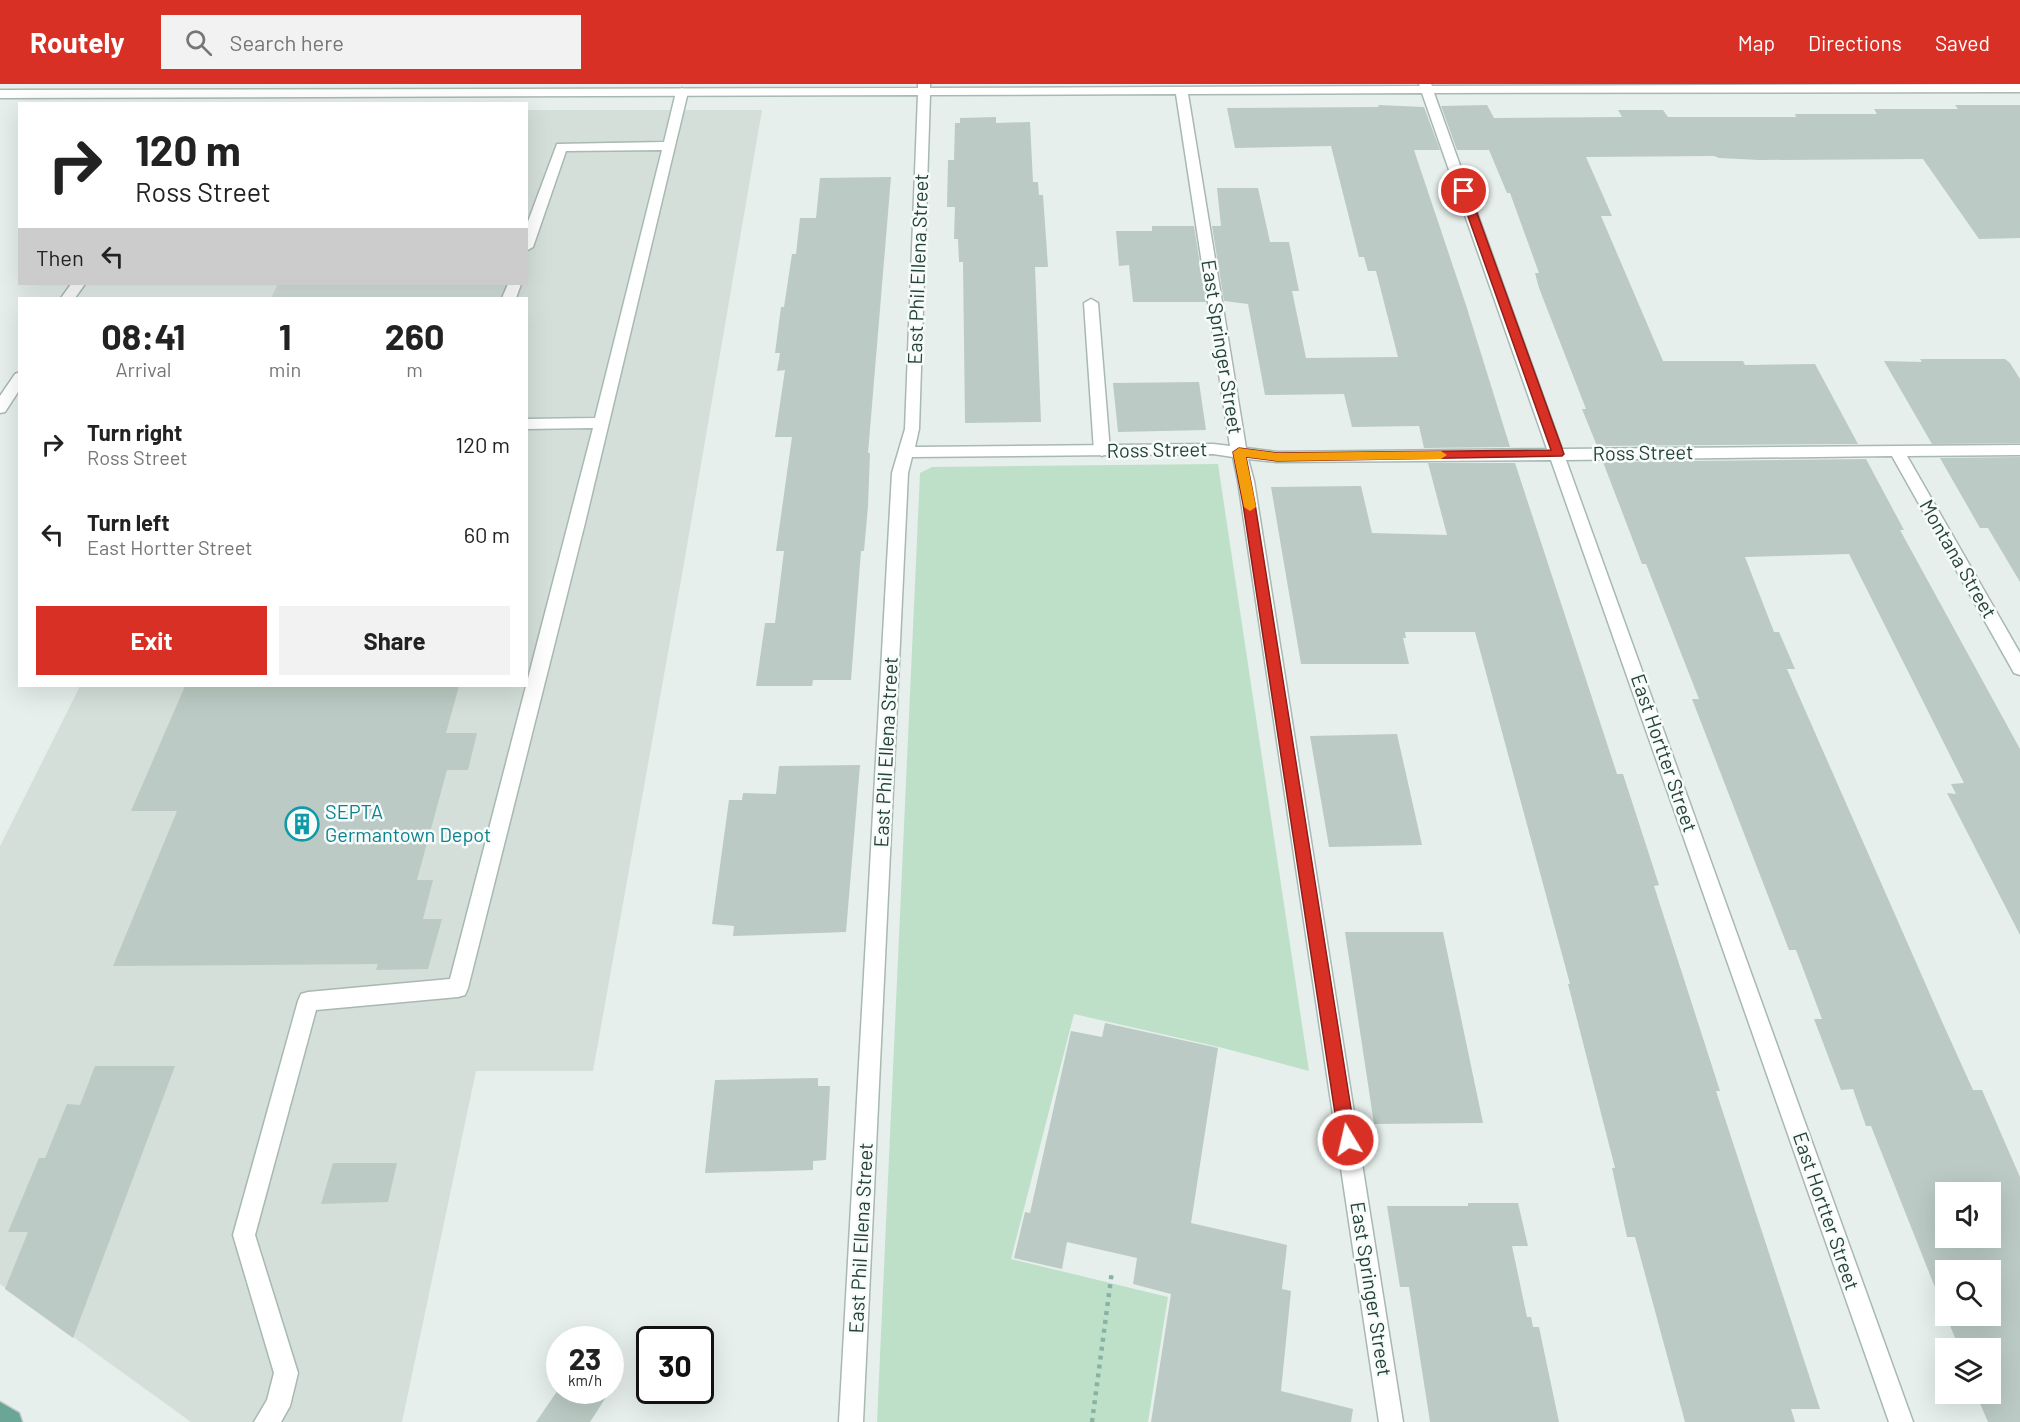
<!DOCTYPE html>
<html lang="en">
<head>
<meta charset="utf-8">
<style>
	:root { --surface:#fff; --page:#f2f2f2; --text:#222; --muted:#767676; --accent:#d93025 }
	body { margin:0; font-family:Barlow,sans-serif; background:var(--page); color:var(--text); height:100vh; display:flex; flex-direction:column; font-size:22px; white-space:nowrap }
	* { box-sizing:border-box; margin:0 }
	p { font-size:20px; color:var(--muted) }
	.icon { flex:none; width:33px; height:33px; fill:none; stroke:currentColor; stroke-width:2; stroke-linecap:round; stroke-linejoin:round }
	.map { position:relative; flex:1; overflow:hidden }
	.drawer { position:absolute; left:18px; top:213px; width:510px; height:390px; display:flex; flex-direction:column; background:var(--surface); border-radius:0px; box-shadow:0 6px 24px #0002 }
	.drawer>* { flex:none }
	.guide { position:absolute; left:18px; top:18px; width:510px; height:183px; border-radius:0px; box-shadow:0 6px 24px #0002; background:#fff; color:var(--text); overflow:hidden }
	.buttons { position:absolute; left:1935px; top:1098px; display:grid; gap:12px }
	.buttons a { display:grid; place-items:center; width:66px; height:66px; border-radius:0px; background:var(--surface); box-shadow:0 6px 24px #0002; font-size:30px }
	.speed { position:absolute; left:546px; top:1242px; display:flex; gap:12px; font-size:30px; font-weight:700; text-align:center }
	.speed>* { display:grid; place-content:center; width:78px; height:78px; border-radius:50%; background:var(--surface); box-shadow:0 6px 24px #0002; line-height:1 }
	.speed small { font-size:15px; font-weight:400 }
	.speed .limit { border:3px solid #111; border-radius:9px; background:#fff; color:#111 }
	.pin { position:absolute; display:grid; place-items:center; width:51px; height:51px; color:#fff; margin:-26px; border:3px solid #fff; border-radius:50%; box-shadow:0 2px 6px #0007 }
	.me { position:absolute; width:66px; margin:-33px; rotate:351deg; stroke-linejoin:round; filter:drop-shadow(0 0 4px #0008) }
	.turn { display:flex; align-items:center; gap:21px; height:126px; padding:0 18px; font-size:27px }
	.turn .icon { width:78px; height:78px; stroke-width:2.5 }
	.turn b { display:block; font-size:42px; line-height:51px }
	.then { display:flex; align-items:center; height:57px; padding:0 18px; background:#0003; gap:12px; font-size:22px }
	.eta { display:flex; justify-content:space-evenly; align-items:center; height:102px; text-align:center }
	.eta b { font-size:36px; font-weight:700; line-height:42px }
	.cta { display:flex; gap:12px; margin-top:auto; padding:12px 18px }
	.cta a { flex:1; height:69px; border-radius:0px; background:var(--accent); color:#fff; font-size:24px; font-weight:700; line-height:69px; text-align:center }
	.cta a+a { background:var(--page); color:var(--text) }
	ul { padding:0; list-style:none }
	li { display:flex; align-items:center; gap:18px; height:90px; padding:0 18px }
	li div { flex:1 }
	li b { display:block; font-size:22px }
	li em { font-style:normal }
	header { display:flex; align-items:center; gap:36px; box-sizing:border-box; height:84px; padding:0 30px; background:var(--accent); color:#fff }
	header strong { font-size:28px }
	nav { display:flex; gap:33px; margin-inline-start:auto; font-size:21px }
	.search { width:420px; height:54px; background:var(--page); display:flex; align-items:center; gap:15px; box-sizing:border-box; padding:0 21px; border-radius:0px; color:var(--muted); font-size:22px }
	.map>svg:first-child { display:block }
	.built { fill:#d4dfda }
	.green { fill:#bfe0c8 }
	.building { fill:#bbcac4; fill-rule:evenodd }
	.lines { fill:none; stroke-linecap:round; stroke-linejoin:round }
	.service-casing { stroke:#a8b8b2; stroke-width:3 }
	.minor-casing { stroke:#a8b8b2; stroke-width:3 }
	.primary-casing { stroke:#c2cac8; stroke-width:3 }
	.path { stroke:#86b3a5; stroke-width:4.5; stroke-dasharray:4 5; stroke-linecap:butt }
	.service { fill:#fff; fill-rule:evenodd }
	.minor { fill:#fff; fill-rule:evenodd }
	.primary { fill:#6aa596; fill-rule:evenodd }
	.route { fill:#d93025; stroke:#8d1f18; stroke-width:1.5 }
	.slow { fill:#f59e0b }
	.labels { text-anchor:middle; stroke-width:5; stroke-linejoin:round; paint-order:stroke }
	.street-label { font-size:20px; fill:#24423a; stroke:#f7fbf9 }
	.culture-label { font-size:20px; fill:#0d838f; stroke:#f7fbf9; text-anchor:start }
</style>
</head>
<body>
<header>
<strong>Routely</strong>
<div class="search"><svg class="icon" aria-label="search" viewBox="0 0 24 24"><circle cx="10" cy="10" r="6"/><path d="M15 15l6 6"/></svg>Search here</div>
<nav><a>Map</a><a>Directions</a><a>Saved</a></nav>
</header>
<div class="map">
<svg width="2020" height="1338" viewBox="0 0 2020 1338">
	<rect width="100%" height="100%" fill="#e6efeb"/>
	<path class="built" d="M527,26h235l-79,459 -90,502h-117l-74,351h-211l-191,-138v-438l80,-160h446v-388h-255l7,-14h248z"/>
	<path class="green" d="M1218,380l91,607 -86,-23 -149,-34 -63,245 157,38 -20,125h-271l43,-949 12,-6z"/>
	<g class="building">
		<path d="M1378,21l46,2 16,43h-26l52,155 44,142 -86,1 -5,-22 -67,1 -8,-33 -79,1 -17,-91 -24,-3 -12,-75h9l-4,-38h41l12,54h19l10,49h-7l14,67 92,-1 -22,-86h-8l-4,-14h-5l-28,-111 -96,2 -8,-40 152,-1z"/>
		<path d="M1487,21l7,13 128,-1 -4,-7h45l5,7h128l-1,-3h82l-3,-5h84l-3,-4h65v133l-41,1 -56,-80 -164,1 -40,-2 -5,-2 -128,1 26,59h-11l62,145h80l2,4 70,-1 43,80 -261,2 -15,-37h4l-47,-121 -4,-15h4l-29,-80h-3l-18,-43h-32l-16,-44z"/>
		<path d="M996,33v6l34,-1 3,60h5l1,13h4l5,72h-13l6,155 -76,1 -2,-161h-4l-1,-23h-4l1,-32h-8l1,-47h6l1,-37h5v-5z"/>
		<path d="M891,93l-23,276h2l-2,53 -4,45h-3l-10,129h-38l-1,6h-56l9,-63h10l9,-72h-8l16,-114h-17l10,-67 -8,1 3,-18h-5l6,-46h3l8,-53h4l4,-36h16l4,-40z"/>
		<path d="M1152,142h42l12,76h-73l-4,-37 -10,1 -3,-35h36z"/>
		<path d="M1920,275h85l5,4 10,16v64l-88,1 -48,-83 38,1z"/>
		<path d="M1199,298l7,48 -88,2 -5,-49z"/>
		<path d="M2020,373v125l-32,-54h-8l-40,-70z"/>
		<path d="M1866,375l38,71h-4l120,219v186l-73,-142 9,1 -5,-10 13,-1 -115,-229 -104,3 29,75h5l16,37h-8l157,357 29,64h9l38,87v245h-32l-12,-28h14v-46h-31l-88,-222h-5l-13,-37 -12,1 -27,-71h8l-26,-69h-7l-97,-251h7l-53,-135h-4l-39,-102zM1946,1108h44v46h-44zM1946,1186h44v46h-44z"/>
		<path d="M1428,379h87l102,311h6l36,111 -5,1 66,205h-4l104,318h-29l4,13h-110l-50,-185h-8l-15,-69h3l-47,-184h2l-95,-352h-70l1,6h-3l6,26h-108l-30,-177 90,-1 11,47 75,2z"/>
		<path d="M185,602h274l-13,47h31l-9,37h-21l-30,110h16l-10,39h19l-14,50 -52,1 2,-6 -265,2 64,-155h-46z"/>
		<path d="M1397,650l25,111 -93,2 -19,-111z"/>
		<path d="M860,681l-14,167 -113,4 1,-10 -22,-2 17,-124h13l1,-7 33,1 3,-28z"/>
		<path d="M1345,848h98l40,191 -109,1z"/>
		<path d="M1105,939l113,25 -27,175 96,22 -5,44 9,2 -10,100 72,18 -2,13h-200l20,-128 -38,-10 4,-26 -70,-16 -5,27 -48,-11 11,-46 5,1 41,-182 31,6z"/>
		<path d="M95,982h80l-102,272 -68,-49 23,-57h-20l31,-74h6l22,-54 13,1z"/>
		<path d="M818,994v8h12l-4,74 -13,1v9l-108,3 10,-93z"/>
		<path d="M333,1079h64l-9,39 -67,2z"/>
		<path d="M1468,1119h50l10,43h-16l15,71h4l2,10h6l20,95h-129l-21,-135h-9l-13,-81h81z"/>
		<path d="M610,1284l11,6 -31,48h-54l24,-35v3h50z"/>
	</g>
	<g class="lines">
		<g class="service-casing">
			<g id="service">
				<path d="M682,4l6,4 -13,54 -90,377 -117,465 -3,7 -7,2 -142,13 -61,225 43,138 -8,33 -9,16h-27l13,-22 7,-27 -41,-138 65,-234 3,-7 7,-2 142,-13 143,-551 -67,1v-10l69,-1 67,-268 -96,1 -33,96 -7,4v-24l31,-83 107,-2 12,-50z"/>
				<path d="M508,200h13l-5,14h-14z"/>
				<path d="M1091,215l7,4 12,148 -8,5 -8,-5 -10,-148z"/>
			</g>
		</g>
		<g class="minor-casing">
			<g id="minor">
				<path d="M918,0h12v4l490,-2 -1,-2h12l1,2 588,-2v8l-586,1 128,356 458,-4v10l-113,1 113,197v22l-6,-2 -122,-217 -326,4 347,962h-24l-338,-962 -274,2 -29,-3 6,22 149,941h-24l-141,-941 -5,-24 -20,-3 -301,3 -4,16 -45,949h-24l53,-949 13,-44 13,-334 -918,3v-8l918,-2zM1422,9l125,356 -270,3 -31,-4 -58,-354zM1176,10l54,352 -17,-2 -298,3 4,-18 11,-334z"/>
				<path d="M71,200h14l-10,14h-14z"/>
				<path d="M20,288v17l-15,23 -5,1v-17l15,-22z"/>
			</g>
		</g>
		<g class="primary-casing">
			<path id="primary" d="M0,1318l19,11 3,9h-22z"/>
		</g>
		<path class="path" d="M1092,1338l20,-151"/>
		<use href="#service" class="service"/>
		<use href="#minor" class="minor"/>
		<use href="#primary" class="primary"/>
	</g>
	<path class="route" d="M1464,104l5,3 95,263 -2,2 -285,5 -31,-4 9,47 101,636 -3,5 -5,3 -6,-3 -3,-5 -96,-636 -10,-52 6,-4 38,5 274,-3 -92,-259z"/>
	<path class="slow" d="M1239,364l38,5 164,-2 6,4 -6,4 -164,2 -31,-4 10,50 -6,4 -6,-4 -11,-55z"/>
	<defs>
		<g id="building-ring" transform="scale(1.725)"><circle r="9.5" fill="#f7fbf9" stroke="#0f9aa8" stroke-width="1.5"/><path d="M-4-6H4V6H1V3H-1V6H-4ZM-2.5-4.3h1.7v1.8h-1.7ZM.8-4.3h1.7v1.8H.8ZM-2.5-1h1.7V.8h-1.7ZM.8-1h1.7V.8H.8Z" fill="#0f9aa8"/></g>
	</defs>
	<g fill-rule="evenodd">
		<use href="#building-ring" x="302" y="740"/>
	</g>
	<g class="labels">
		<g class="street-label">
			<text transform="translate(918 185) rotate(-88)" y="7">East Phil Ellena Street</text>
			<text transform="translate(1222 263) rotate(81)" y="7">East Springer Street</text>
			<text transform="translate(1157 366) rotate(-1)" y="7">Ross Street</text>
			<text transform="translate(1643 369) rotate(-1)" y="7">Ross Street</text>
			<text transform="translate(1958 475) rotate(60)" y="7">Montana Street</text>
			<text transform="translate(886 668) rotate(-87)" y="7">East Phil Ellena Street</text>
			<text transform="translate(1664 669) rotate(71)" y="7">East Hortter Street</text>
			<text transform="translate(1826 1127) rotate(71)" y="7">East Hortter Street</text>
			<text transform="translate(861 1154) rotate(-87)" y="7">East Phil Ellena Street</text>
			<text transform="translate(1371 1205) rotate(81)" y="7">East Springer Street</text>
		</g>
		<g class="culture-label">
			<text x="325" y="735">SEPTA<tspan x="325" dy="23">Germantown Depot</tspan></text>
		</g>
	</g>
</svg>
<div class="buttons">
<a><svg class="icon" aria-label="sound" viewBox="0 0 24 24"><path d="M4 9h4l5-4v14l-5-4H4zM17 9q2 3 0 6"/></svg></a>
<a><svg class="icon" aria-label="search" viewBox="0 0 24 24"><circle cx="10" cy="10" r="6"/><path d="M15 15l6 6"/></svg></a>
<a><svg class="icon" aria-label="layers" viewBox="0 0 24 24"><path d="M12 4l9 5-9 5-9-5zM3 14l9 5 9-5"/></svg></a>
</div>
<div class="speed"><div>23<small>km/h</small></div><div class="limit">30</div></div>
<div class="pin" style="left:1464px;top:107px;background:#d93025"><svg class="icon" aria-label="arrive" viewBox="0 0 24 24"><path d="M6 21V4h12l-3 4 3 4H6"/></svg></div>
<svg class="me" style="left:1348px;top:1056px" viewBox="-20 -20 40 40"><circle r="17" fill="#d93025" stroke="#fff" stroke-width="3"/><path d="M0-11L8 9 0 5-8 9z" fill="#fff"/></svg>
<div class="guide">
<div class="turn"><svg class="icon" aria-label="right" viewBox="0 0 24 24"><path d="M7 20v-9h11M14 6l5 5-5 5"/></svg><div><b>120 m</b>Ross Street</div></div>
<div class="then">Then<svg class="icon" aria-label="left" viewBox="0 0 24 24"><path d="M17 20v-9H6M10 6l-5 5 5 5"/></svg></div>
</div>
<section class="drawer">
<div class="eta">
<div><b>08:41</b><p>Arrival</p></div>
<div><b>1</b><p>min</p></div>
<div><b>260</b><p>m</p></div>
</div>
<ul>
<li><svg class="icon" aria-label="right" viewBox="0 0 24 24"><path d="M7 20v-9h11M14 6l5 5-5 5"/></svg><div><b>Turn right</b><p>Ross Street</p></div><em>120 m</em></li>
<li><svg class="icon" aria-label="left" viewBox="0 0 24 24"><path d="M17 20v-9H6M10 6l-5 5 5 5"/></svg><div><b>Turn left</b><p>East Hortter Street</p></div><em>60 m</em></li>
</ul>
<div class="cta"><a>Exit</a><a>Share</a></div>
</section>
</div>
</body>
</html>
